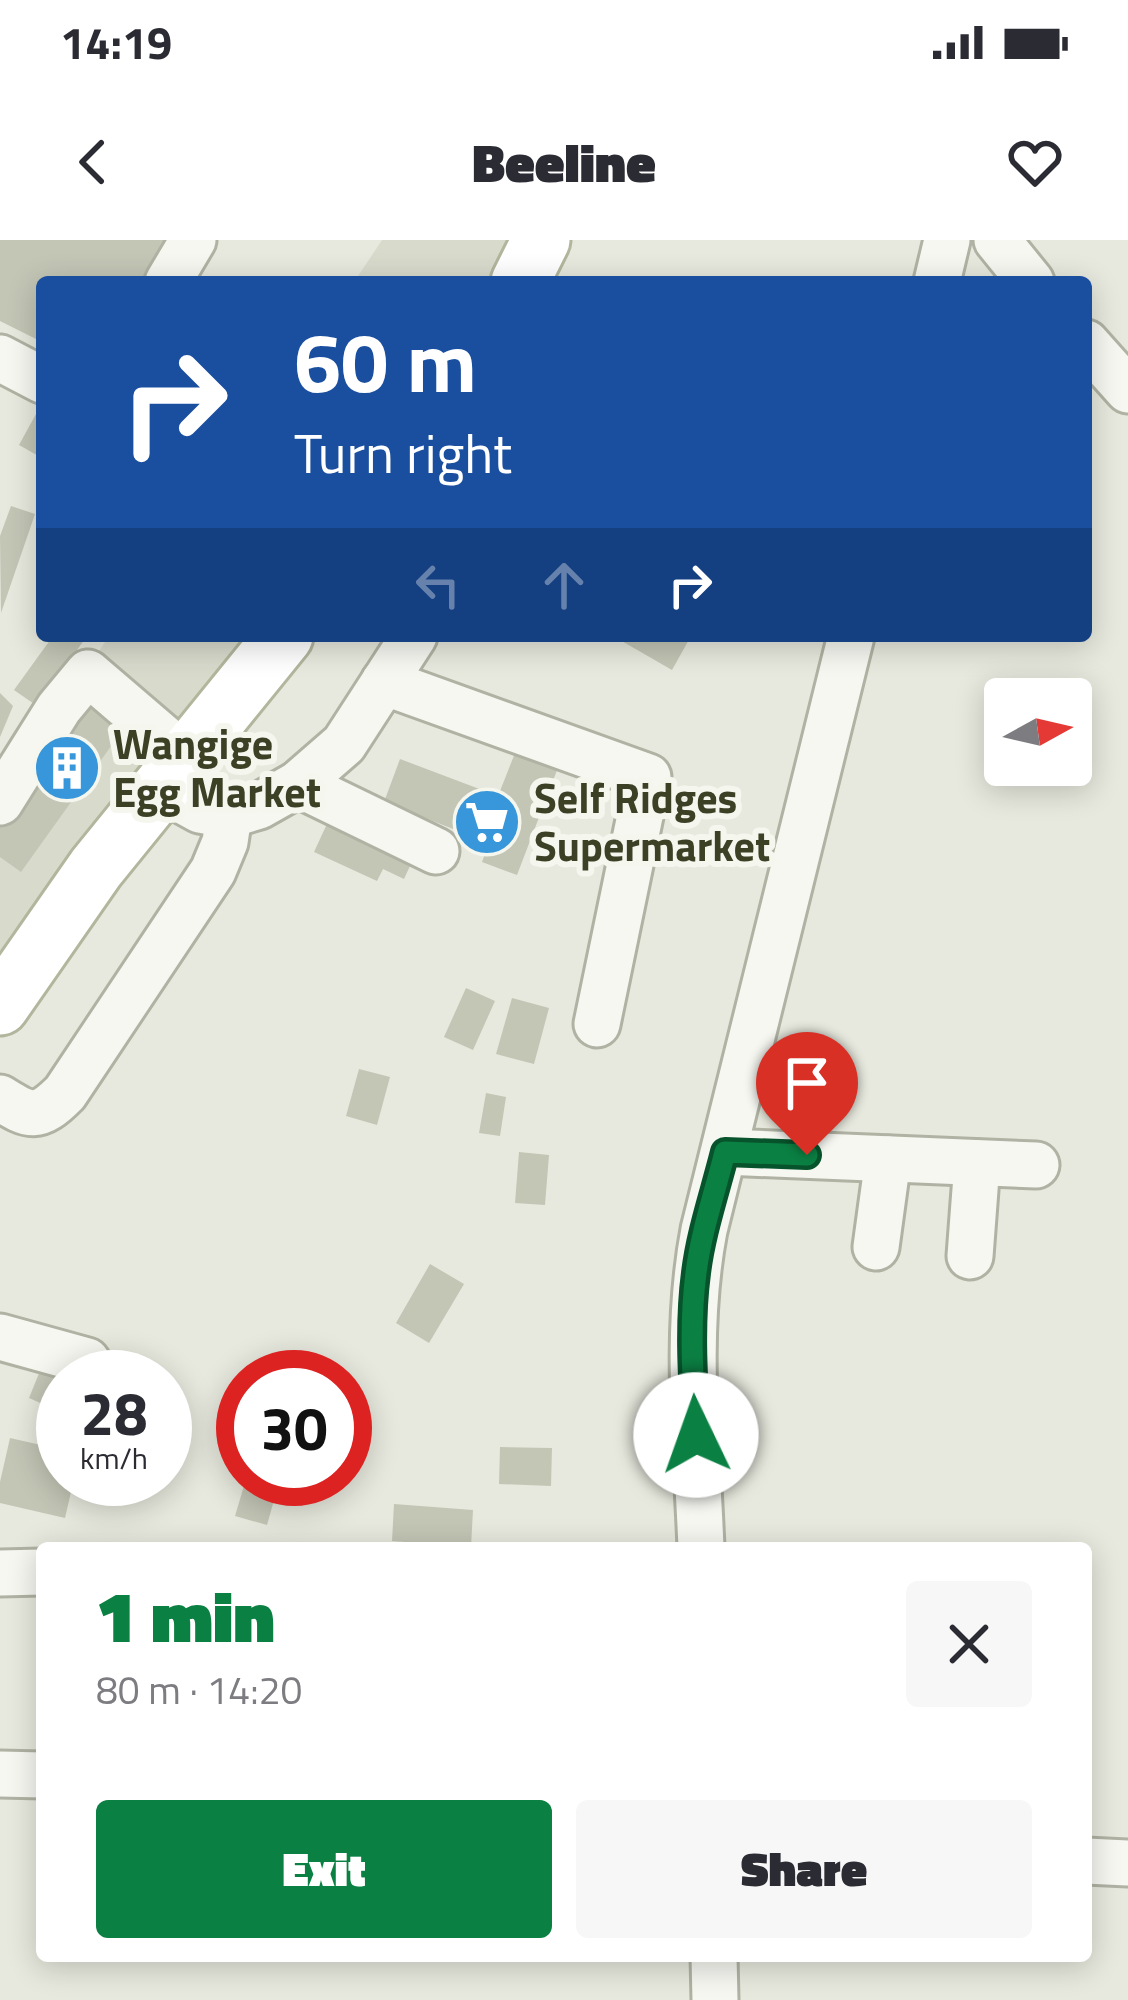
<!DOCTYPE html>
<html lang="en">
<head>
<meta charset="utf-8">
<style>
	:root { --surface:#fff; --page:#f7f7f7; --text:#2b2b33; --muted:#7c7c81; --accent:#0b8043 }
	body { margin:0; font-family:"Titillium Web",sans-serif; background:var(--page); color:var(--text); height:100vh; display:flex; flex-direction:column; font-size:45px; white-space:nowrap }
	* { box-sizing:border-box; margin:0 }
	p { font-size:39px; color:var(--muted) }
	.icon { flex:none; width:66px; height:66px; fill:none; stroke:currentColor; stroke-width:2; stroke-linecap:round; stroke-linejoin:round }
	.map { position:relative; flex:1; overflow:hidden }
	.details { position:absolute; left:36px; top:1302px; width:1056px; height:420px; display:flex; flex-direction:column; background:var(--surface); border-radius:12px; box-shadow:0 6px 30px #0003 }
	.details>* { flex:none }
	.banner { position:absolute; left:36px; top:36px; width:1056px; height:366px; border-radius:12px; box-shadow:0 6px 30px #0003; background:#1a4fa0; color:#fff; overflow:hidden }
	.needle { width:78px; rotate:82deg }
	.tools { position:absolute; left:984px; top:438px; display:grid; gap:24px }
	.tools a { display:grid; place-items:center; width:108px; height:108px; border-radius:12px; background:var(--surface); box-shadow:0 6px 30px #0003; font-size:60px }
	.speed { position:absolute; left:36px; top:1110px; display:flex; gap:24px; font-size:60px; font-weight:700; text-align:center }
	.speed>* { display:grid; place-content:center; width:156px; height:156px; border-radius:50%; background:var(--surface); box-shadow:0 6px 30px #0003; line-height:1 }
	.speed small { font-size:30px; font-weight:400 }
	.speed .limit { border:18px solid #d22; background:#fff; color:#111 }
	.pin { position:absolute; display:grid; place-items:center; width:102px; height:102px; color:#fff; margin:-123px -51px; border-radius:50% 50% 50% 0; rotate:-45deg; box-shadow:0 0 12px #0007 }
	.pin .icon { rotate:45deg }
	.me { position:absolute; width:132px; margin:-66px; rotate:357deg; stroke-linejoin:round; filter:drop-shadow(0 0 9px #0008) }
	.turn { display:flex; align-items:center; gap:42px; height:252px; padding:0 60px; font-size:54px }
	.turn .icon { width:156px; height:156px; stroke-width:2.5 }
	.turn b { display:block; font-size:84px; line-height:102px }
	.lanes { display:flex; align-items:center; height:114px; padding:0 60px; background:#0003; justify-content:center; gap:60px; direction:ltr }
	.lanes .off { opacity:.35 }
	.round { display:grid; place-items:center; flex:none; width:126px; height:126px; border-radius:12px; background:var(--page) }
	.headline { display:flex; align-items:center; justify-content:space-between; height:204px; padding:0 60px }
	h1 { font-size:72px; font-weight:800; line-height:90px; color:var(--accent) }
	.button { display:flex; gap:24px; margin-top:auto; padding:24px 60px }
	.button a { flex:1; height:138px; border-radius:12px; background:var(--accent); color:#fff; font-size:48px; font-weight:800; line-height:138px; text-align:center }
	.button a+a { background:var(--page); color:var(--text) }
	.status { display:flex; justify-content:space-between; align-items:center; height:84px; padding:0 60px; background:var(--surface); direction:ltr }
	.status svg { height:33px; fill:currentColor }
	header { display:flex; justify-content:space-between; align-items:center; height:156px; padding:0 60px; background:var(--surface); font-size:54px; font-weight:800 }
	.map>svg:first-child { display:block }
	.built { fill:#d8dbcc }
	.building { fill:#c3c6b5 }
	.lines { fill:none; stroke-linecap:round; stroke-linejoin:round }
	.minor-casing { stroke:#b0b3a3; stroke-width:51 }
	.major-casing { stroke:#b2b69c; stroke-width:63 }
	.minor { stroke:#f6f7f1; stroke-width:45 }
	.major { stroke:#fff; stroke-width:57 }
	.route-casing { stroke:#07532c; stroke-width:30 }
	.route { stroke:#0b8043; stroke-width:21 }
	.labels { text-anchor:middle; stroke-width:12; stroke-linejoin:round; paint-order:stroke }
	.poi-label { font-size:42px; font-weight:bold; fill:#3c4126; stroke:#f5f6ee; text-anchor:start }
</style>
</head>
<body>
<div class="status"><b>14:19</b><svg viewBox="0 0 49 12"><path d="M0 12V9h3v3zM5 12V6h3v6zM10 12V3h3v9zM15 12V0h3v12zM26 1h20v11H26zM47 4h2v5h-2z"/></svg></div>
<header><svg class="icon" aria-label="back" viewBox="0 0 24 24"><path d="M15 5l-7 7 7 7"/></svg>Beeline<svg class="icon" aria-label="heart" viewBox="0 0 24 24"><path d="M12 20l-8-8c-3-5 5-10 8-4 3-6 11-1 8 4z"/></svg></header>
<div class="map">
<svg width="1128" height="1760" viewBox="0 0 1128 1760">
	<rect width="100%" height="100%" fill="#e7e9de"/>
	<g class="built">
		<path d="M382,0h128l-23,42h-133z"/>
		<path d="M109,396h165l-274,359v-193z"/>
	</g>
	<g class="building">
		<path d="M0,0h167l-25,42h-100v60l-42,-21z"/>
		<path d="M42,163v55l-23,-13z"/>
		<path d="M11,266l24,8 -34,99 -1,-77z"/>
		<path d="M53,396h34l-50,70 -23,-16z"/>
		<path d="M613,396h78l-19,34z"/>
		<path d="M97,447l37,27 -113,158 -21,-15v-35z"/>
		<path d="M0,453l13,13 -13,31z"/>
		<path d="M517,508l42,17 -42,110 -35,-13 7,-19 -105,-41 16,-43 98,37z"/>
		<path d="M332,573l84,40 -12,26 -21,-10 -6,12 -63,-29z"/>
		<path d="M466,748l29,13 -22,49 -29,-13z"/>
		<path d="M512,758l37,10 -15,56 -38,-10z"/>
		<path d="M359,829l31,8 -13,48 -31,-9z"/>
		<path d="M486,853l20,4 -6,39 -21,-3z"/>
		<path d="M519,912l30,3 -4,50 -30,-2z"/>
		<path d="M430,1024l34,20 -35,59 -33,-20z"/>
		<path d="M42,1126l21,9v38l-34,-15z"/>
		<path d="M10,1198l53,12v29h11l-9,39 -65,-15v-21z"/>
		<path d="M500,1207l52,1 -1,38 -52,-2z"/>
		<path d="M246,1239h34l-13,46 -32,-9z"/>
		<path d="M394,1264l79,6 -2,37 -79,-6z"/>
	</g>
	<g class="lines">
		<g class="minor-casing">
			<g id="minor">
				<path d="M997,0l34,42"/>
				<path d="M168,42l25,-42"/>
				<path d="M937,42l10,-42"/>
				<path d="M1086,103l42,47"/>
				<path d="M0,118l42,22"/>
				<path d="M384,442l264,95 -51,247"/>
				<path d="M298,544l138,67"/>
				<path d="M160,548l40,22 29,5 30,-9 39,-22 46,-40 70,-108"/>
				<path d="M0,562l59,-94 29,-35 98,84"/>
				<path d="M0,858c30,19 38,22 65,-5l148,-222 12,-29 4,-27"/>
				<path d="M725,912l311,13"/>
				<path d="M876,1007l12,-88"/>
				<path d="M970,1016l7,-93"/>
				<path d="M0,1097l87,24"/>
				<path d="M701,1308c-4,-106 -17,-213 3,-318l147,-594"/>
				<path d="M0,1333l42,-1"/>
				<path d="M0,1534l42,1"/>
				<path d="M1086,1621l42,2"/>
				<path d="M714,1716l1,44"/>
			</g>
		</g>
		<g class="major-casing">
			<g id="major">
				<path d="M520,42l21,-42"/>
				<path d="M0,766l96,-138 188,-232"/>
			</g>
		</g>
		<use href="#minor" class="minor"/>
		<use href="#major" class="major"/>
	</g>
	<g class="lines">
		<g class="route-casing">
			<path id="route" d="M696,1195c-3,-54 -7,-109 0,-162 5,-41 19,-81 29,-121l82,3"/>
		</g>
		<use href="#route" class="route"/>
	</g>
	<defs>
		<g id="building-disc" transform="scale(3.45)"><circle r="9.5" fill="#3797da" stroke="#f5f6ee"/><path d="M-4-6H4V6H1V3H-1V6H-4ZM-2.5-4.3h1.7v1.8h-1.7ZM.8-4.3h1.7v1.8H.8ZM-2.5-1h1.7V.8h-1.7ZM.8-1h1.7V.8H.8Z" fill="#fff"/></g>
		<g id="supermarket-disc" transform="scale(3.45)"><circle r="9.5" fill="#3797da" stroke="#f5f6ee"/><path d="M-6-5.5h2.5l.6 2H6L4.5 2H-2.5L-4.4-4H-6ZM-1.5 3.2a1.3 1.3 0 1 0 .1 0ZM3 3.2a1.3 1.3 0 1 0 .1 0Z" fill="#fff"/></g>
	</defs>
	<g fill-rule="evenodd">
		<use href="#building-disc" x="67" y="528"/>
		<use href="#supermarket-disc" x="487" y="582"/>
	</g>
	<g class="labels">
		<g class="poi-label">
			<text x="113" y="519">Wangige<tspan x="113" dy="48">Egg Market</tspan></text>
			<text x="534" y="573">Self Ridges<tspan x="534" dy="48">Supermarket</tspan></text>
		</g>
	</g>
</svg>
<div class="tools">
<a><svg class="needle" viewBox="-14 -14 28 28"><path d="M0-13l5 13h-10z" fill="#e53935"/><path d="M0 13l5-13h-10z" fill="#7c7c81"/></svg></a>
</div>
<div class="speed"><div>28<small>km/h</small></div><div class="limit">30</div></div>
<div class="pin" style="left:807px;top:915px;background:#d93025"><svg class="icon" aria-label="arrive" viewBox="0 0 24 24"><path d="M6 21V4h12l-3 4 3 4H6"/></svg></div>
<svg class="me" style="left:696px;top:1195px" viewBox="-20 -20 40 40"><circle r="19" fill="#fff"/><path d="M0-13L10 11 0 6-10 11z" fill="#0b8043"/></svg>
<div class="banner">
<div class="turn"><svg class="icon" aria-label="right" viewBox="0 0 24 24"><path d="M7 20v-9h11M14 6l5 5-5 5"/></svg><div><b>60 m</b>Turn right</div></div>
<div class="lanes"><svg class="icon off" aria-label="left" viewBox="0 0 24 24"><path d="M17 20v-9H6M10 6l-5 5 5 5"/></svg><svg class="icon off" aria-label="ahead" viewBox="0 0 24 24"><path d="M12 20V5M6 11l6-6 6 6"/></svg><svg class="icon" aria-label="right" viewBox="0 0 24 24"><path d="M7 20v-9h11M14 6l5 5-5 5"/></svg></div>
</div>
<section class="details">
<div class="headline"><div><h1>1 min</h1><p>80 m · 14:20</p></div><a class="round"><svg class="icon" aria-label="close" viewBox="0 0 24 24"><path d="M6 6l12 12M18 6L6 18"/></svg></a></div>
<div class="button"><a>Exit</a><a>Share</a></div>
</section>
</div>
</body>
</html>
